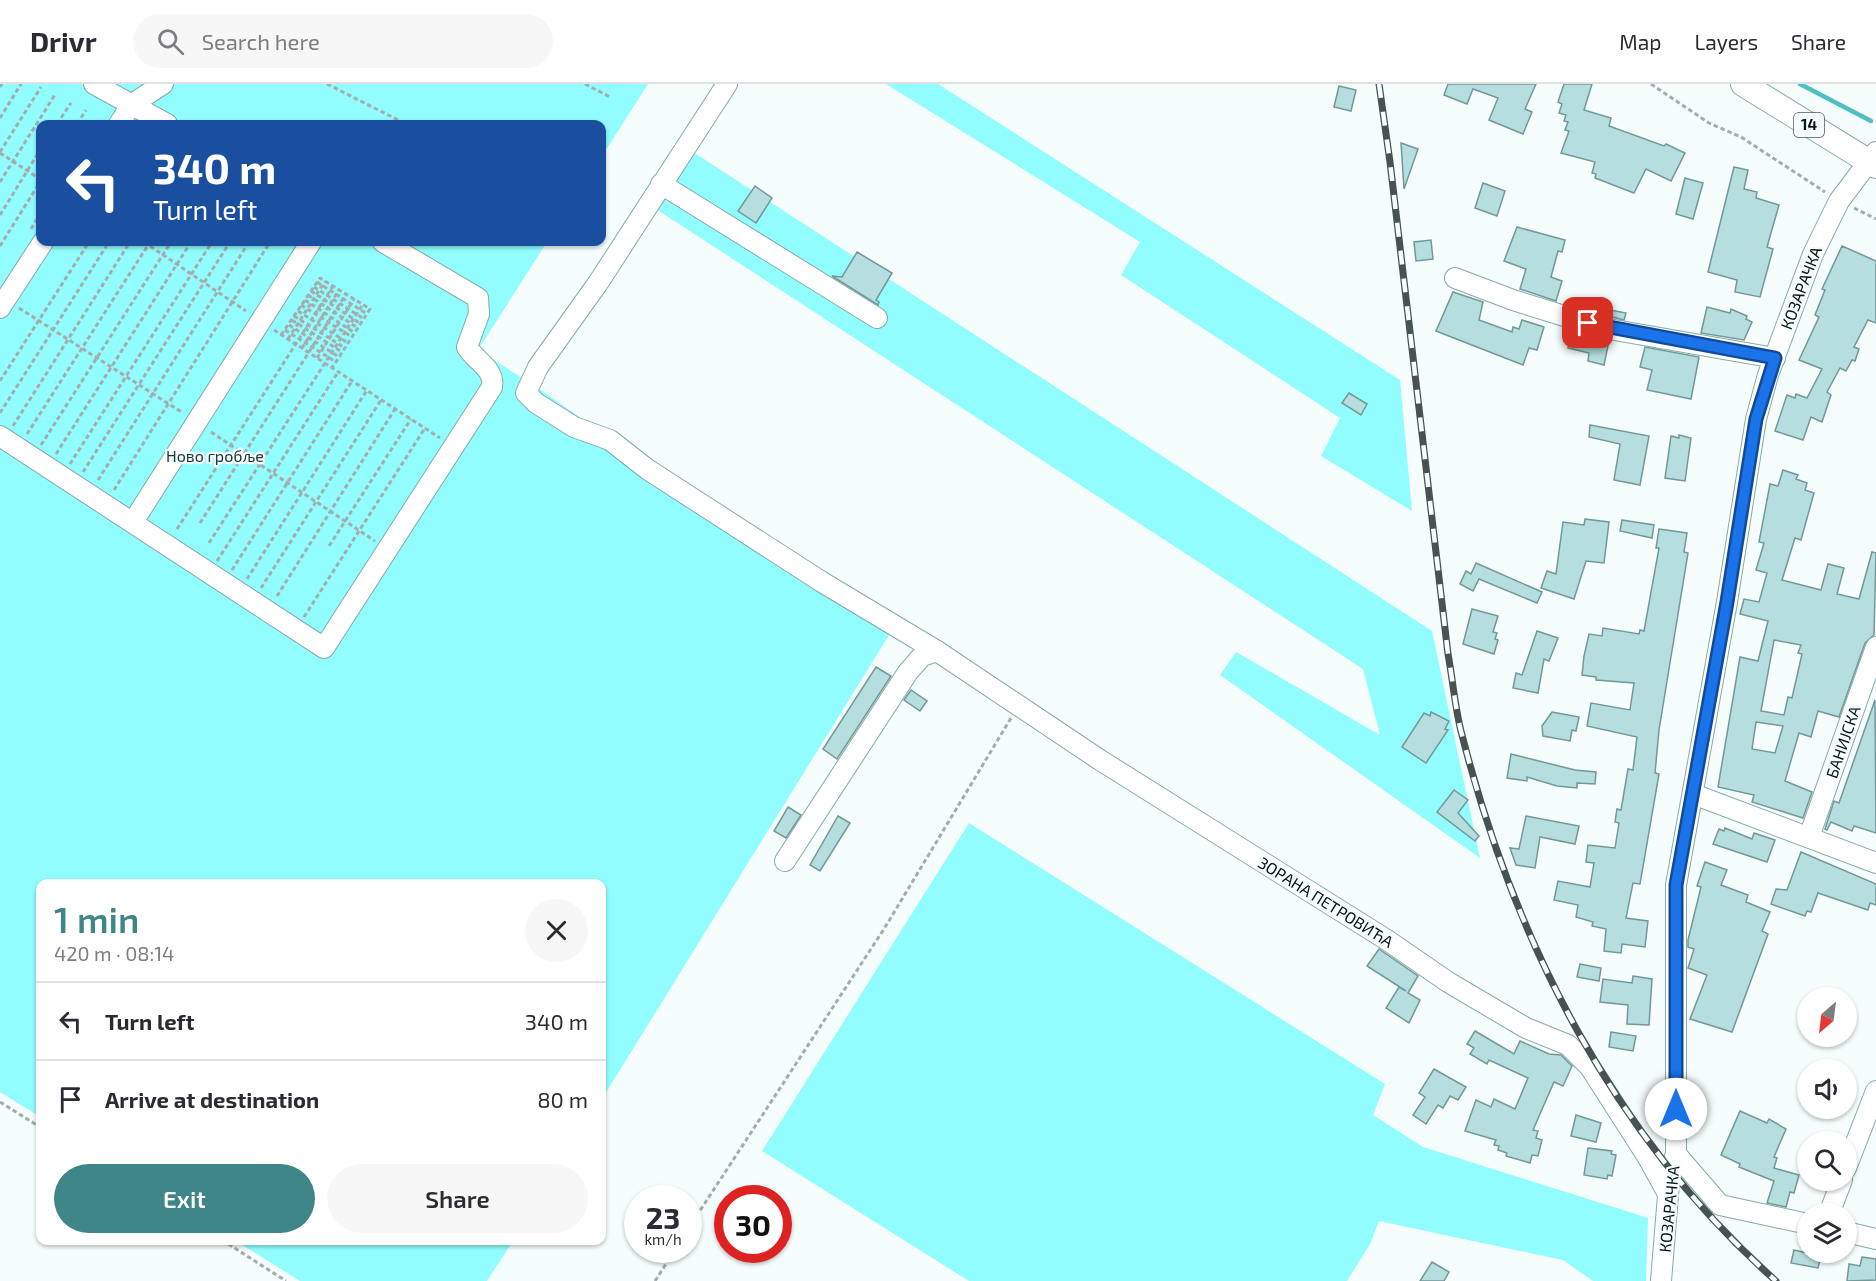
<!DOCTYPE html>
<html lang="en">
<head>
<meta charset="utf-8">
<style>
	:root { --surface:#fff; --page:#f7f7f7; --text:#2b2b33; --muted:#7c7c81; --line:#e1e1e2; --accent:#3e8687 }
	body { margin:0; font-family:"Exo 2",sans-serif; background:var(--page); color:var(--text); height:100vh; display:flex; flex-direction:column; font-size:22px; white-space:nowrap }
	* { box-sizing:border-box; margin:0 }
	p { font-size:20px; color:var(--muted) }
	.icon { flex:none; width:33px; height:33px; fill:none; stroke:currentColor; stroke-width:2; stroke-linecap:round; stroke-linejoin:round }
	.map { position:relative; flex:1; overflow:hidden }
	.details { position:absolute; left:36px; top:795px; width:570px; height:366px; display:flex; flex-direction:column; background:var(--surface); border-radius:12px; box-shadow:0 2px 4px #0004 }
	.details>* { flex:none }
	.top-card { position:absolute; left:36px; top:36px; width:570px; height:126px; border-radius:12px; box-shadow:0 2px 4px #0004; background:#1a4fa0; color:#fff; overflow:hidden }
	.needle { width:39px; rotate:208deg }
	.controls { position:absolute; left:1797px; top:903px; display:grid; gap:12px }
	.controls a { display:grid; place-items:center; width:60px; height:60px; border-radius:50%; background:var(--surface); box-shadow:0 2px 4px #0004; font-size:30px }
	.speed { position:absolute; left:624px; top:1101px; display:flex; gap:12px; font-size:30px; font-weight:700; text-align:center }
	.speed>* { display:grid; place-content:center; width:78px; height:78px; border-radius:50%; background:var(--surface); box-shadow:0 2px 4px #0004; line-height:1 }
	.speed small { font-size:15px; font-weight:400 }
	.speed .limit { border:9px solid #d22; background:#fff; color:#111 }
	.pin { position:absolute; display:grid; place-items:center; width:51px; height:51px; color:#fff; margin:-26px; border-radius:12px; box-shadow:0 3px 9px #0006 }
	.me { position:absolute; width:66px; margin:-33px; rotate:0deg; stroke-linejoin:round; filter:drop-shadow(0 0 4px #0008) }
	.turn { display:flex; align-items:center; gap:21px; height:126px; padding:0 18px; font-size:27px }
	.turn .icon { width:78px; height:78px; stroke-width:2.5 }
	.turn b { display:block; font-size:42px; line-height:51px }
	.round { display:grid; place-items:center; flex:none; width:63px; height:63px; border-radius:32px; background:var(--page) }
	.headline { display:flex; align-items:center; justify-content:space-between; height:102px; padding:0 18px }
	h1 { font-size:36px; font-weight:600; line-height:45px; color:var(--accent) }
	.primary-button { display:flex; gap:12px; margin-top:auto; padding:12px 18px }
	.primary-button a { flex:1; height:69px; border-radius:36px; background:var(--accent); color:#fff; font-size:24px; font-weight:600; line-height:69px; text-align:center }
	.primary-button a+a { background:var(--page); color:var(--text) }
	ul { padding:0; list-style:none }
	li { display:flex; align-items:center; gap:18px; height:78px; padding:0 18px; border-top:2px solid var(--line) }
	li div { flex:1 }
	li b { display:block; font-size:22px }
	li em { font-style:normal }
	header { display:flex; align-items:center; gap:36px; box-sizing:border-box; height:84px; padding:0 30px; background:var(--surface); border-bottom:2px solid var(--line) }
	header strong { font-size:28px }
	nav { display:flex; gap:33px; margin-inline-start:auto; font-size:21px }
	.search { width:420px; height:54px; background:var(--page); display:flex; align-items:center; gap:15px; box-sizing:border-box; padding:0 21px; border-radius:33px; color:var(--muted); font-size:22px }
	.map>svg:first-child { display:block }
	.green { fill:#91fdfe }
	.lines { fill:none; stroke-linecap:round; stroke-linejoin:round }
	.stream { stroke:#4dc1c2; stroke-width:4.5 }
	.building { fill:#b7dede; stroke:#739898; stroke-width:1.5; fill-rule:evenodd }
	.minor-casing { stroke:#85abab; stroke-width:22 }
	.major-casing { stroke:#85abab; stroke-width:26 }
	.path { stroke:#a4adad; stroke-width:3; stroke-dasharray:4.5 3; stroke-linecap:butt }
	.minor { stroke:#fff; stroke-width:20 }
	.major { stroke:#fff; stroke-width:24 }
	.rail-casing { stroke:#475353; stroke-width:7 }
	.rail { stroke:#f6fdfd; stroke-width:4.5; stroke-dasharray:14; stroke-linecap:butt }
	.route-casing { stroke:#114b97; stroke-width:15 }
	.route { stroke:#1a73e8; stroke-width:10 }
	.labels { text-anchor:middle; stroke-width:4.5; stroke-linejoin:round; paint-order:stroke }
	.shield { fill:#f6fdfd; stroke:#4e5a5a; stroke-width:1.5 }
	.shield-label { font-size:15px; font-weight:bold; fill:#061414 }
	.street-label { font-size:16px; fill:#061414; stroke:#f6fdfd }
	.park-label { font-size:16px; fill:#1b3535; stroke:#f6fdfd }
</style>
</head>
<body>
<header>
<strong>Drivr</strong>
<div class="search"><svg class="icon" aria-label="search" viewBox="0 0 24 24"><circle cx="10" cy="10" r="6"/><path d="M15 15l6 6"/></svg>Search here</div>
<nav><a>Map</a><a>Layers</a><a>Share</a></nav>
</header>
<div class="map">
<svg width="1876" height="1197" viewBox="0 0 1876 1197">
	<rect width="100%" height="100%" fill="#f6fdfd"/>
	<g class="green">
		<path d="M0,0h648l-46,72v-32h-562v118h507l-69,108 63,40 348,245 -287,464v-215h-562v233l-40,-25z"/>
		<path d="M886,0h52l462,296 12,131 -91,-55 19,-38 -219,-143 19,-33z"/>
		<path d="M693,68l739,479 48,227 -260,-183 16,-23 144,83 -17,-66 -707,-460z"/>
		<path d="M969,739l416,261 -12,31 50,32 225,71 -2,63h-53l-30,-21 -184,-39 -9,23 -23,37h-378l-207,-130z"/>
		<path d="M236,1157h277l-26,40h-187z"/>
	</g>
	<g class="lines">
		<path class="stream" d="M1800,0l71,37"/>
	</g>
	<g class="building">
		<path d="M1448,0h88l-11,25 7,3 -9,22 -34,-14 9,-22 -25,-9 -6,15 -23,-9z"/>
		<path d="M1564,0h28l-8,26 27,8 -2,8 55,20 2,-2 19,9 -14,28 -25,-12 -12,24 -39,-15 1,-4 -4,-1 3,-11 -34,-9 8,-22 -4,-1 3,-8 -4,-1 2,-6 -7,-2 3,-9 -4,-2z"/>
		<path d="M1339,2l17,4 -5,21 -17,-4z"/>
		<path d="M1401,59l17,6 -14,40z"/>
		<path d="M1734,83l14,3 -4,19 13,3 -1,6 23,7 -12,42 6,2 -13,48 -25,-5 2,-12 -29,-8z"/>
		<path d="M1685,94l18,5 -10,36 -17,-5z"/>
		<path d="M1483,99l22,8 -8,25 -22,-8z"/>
		<path d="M755,102l17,12 -16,25 -18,-12z"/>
		<path d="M1517,143l48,13 -3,12 -4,-1 -7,26 11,4 -6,20 -36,-12 6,-20 -22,-8z"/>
		<path d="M1431,156l2,19 -17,2 -2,-19z"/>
		<path d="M1842,162l34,15v62l-8,-3 -14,27 5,2 -4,12 -3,-1 -6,11 -6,-3 -13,24 4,3 -9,27 -11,-5 -8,23 -28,-9 12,-36 8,3 1,-4 11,4 15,-29 -23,-9 20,-43 -4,-2 10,-25 -3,-1z"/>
		<path d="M857,168l35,21 -16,27 3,2 -1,3 -46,-29 10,1z"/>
		<path d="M1453,208l30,10 -4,18 33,12 1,-5 6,2 3,-9 22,7 -7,23 -8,-2 -6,17 -87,-34z"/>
		<path d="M1590,222l36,7 -2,7 -35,-9z"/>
		<path d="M1707,223l23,6 1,-4 16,7 -1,3 6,3 -8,18 -43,-7z"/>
		<path d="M1572,247l37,10 -5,24 -16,-4 1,-8 -21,-5z"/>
		<path d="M1645,263l54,10 -8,42 -44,-9 5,-20 -12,-3z"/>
		<path d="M1349,309l18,11 -6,11 -19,-12z"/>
		<path d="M1590,341l59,11 -9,49 -26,-5 6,-36 -31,-7z"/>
		<path d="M1679,351l12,3 -6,43 -20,-3 6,-42 8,2z"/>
		<path d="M1783,386l15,5 -2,4 11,4 -2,7 9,3 -13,47 -6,-2 -13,42 39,10 7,-26 16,4 -7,26 22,5 13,-47 4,1 -2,82 -9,8 -26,74 -21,-6 -7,26 -12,-4 -14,48 27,11 -9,26 -51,-16 2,-7 -36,-8 22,-130 18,4 10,-40 -28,-7 4,-15 15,3 8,-29 -11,-3 8,-27 -5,-1 11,-58 8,2zM1774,556l27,5 -3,8 4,1 -10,44 -4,-1 -4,18 -23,-4zM1756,638l27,4 -8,27 -23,-4z"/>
		<path d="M1585,435l24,3 -5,41 -18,-2 -12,38 -33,-11 6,-17 9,3 7,-52 21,3z"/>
		<path d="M1622,436l32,5 -2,13 -32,-7z"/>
		<path d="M1659,445l28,4 -3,19 4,1 -29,177 -4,43 4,1 -19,110 -7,-1 -7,35 22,3 -3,26 -23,-3 -1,9 -17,-2 2,-22 -14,-3 1,-4 -17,-5 2,-12 -24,-5 4,-19 32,6 4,-24 -8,-1 2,-17 27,3 4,-25 -4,-1 2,-13 4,1 7,-41 5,1 4,-33 -50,-11 4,-23 39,7 4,-27 -38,-3v-3l-14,-2 2,-19 5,-22 13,2 1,-8 36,6 1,-4 4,1 15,-83h-3z"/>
		<path d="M1476,479l66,29 -5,11 -58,-24 -6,12 -13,-7 6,-13 5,3z"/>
		<path d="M1472,525l26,7 -5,16 4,1 -2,6 3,1 -4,14 -31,-10z"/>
		<path d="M1537,547l21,7 -9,23 -5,-2 -6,34 -25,-5 3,-15 6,2z"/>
		<path d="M876,583l15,9 -54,83 -14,-10z"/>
		<path d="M911,606l16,11 -7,10 -16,-11z"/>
		<path d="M1875,616l1,133 -22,-7 -2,5 -21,-9 -4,8 -2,-1 9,-28 5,2z"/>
		<path d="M1431,628l18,9 -4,8 3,1 -22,33 -24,-16 22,-34 6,3z"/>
		<path d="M1552,628l27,5 -3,14 -4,-1 -2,11 -27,-5 -1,-10z"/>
		<path d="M1511,670l64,16 21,2 -1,12 -18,-1v5l-20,-2 -30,-9v4l-20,-3z"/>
		<path d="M1454,706l14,10 -10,13 21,23 -4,5 -38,-29z"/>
		<path d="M788,723l13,8 -15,23 -12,-7z"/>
		<path d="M838,732l12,7 -30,48 -10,-6z"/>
		<path d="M1526,732l53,10 -4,18 -35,-7 -5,31 -19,-3 -6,-17 9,1z"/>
		<path d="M1725,744l27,11 2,-6 21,7 -8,22 -54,-18 6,-15 5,2z"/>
		<path d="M1801,768l75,32v21l-6,-2 -2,7 -50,-17 -7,19 -4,-1 -2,5 -34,-12 5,-15 11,1z"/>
		<path d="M1705,778l22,8 -6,15 27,10 -2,7 24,10 -8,19 6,3 -36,98 -42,-13 17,-44 -19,-7 6,-19 -6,-2v-7l13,-53 -4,-1z"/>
		<path d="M1379,865l39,27 -10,17 12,7 -11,23 -23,-15 13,-21 7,4 -39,-25z"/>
		<path d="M1580,880l21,4 -2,13 -22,-4z"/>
		<path d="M1633,892l19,3 -3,46 -22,-1 1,-19 -28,-3 3,-23 29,4z"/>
		<path d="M1475,947l39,23 6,-13 29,13 12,1 11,11 -9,20 -9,-4 -21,48 5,1 -2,7 6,2 -4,16 -6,-1 -2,8 -24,-7 1,-3 -9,-3 1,-4 -5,-1 2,-5 -31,-9 11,-31 15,7 3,-8 21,10 13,-31 -39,-18 -2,4 -17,-10 4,-6 -7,-4z"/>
		<path d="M1611,948l25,4 -3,15 -24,-4z"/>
		<path d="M1434,985l32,18 -8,13 -8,-4 -7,12 -5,-3 -12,19 -13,-9 12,-18 -6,-4z"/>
		<path d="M1740,1027l27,12 2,-4 17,10 -12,28 3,1 -3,10 25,7 -5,18 -4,-1 -4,15 -19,-4 7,-22 -35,-14 1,-3 -19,-9z"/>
		<path d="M1576,1031l25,8 -5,19 -25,-6z"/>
		<path d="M1588,1064l24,3 -1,3 5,1 -4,21 -4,-1 -1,4 -23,-4z"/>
		<path d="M1794,1166l27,6 -3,12 -27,-5z"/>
		<path d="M1862,1173l14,2v21l-29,1 2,-17 11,2z"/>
		<path d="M1432,1178l17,10 -5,9h-24z"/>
	</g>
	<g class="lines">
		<g class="minor-casing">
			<g id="minor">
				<path d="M94,0l73,40"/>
				<path d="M727,0l-129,199 -60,84 -12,26 10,10 38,24 36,13 37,29 175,113 115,69 163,109 287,180 61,42 78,46 42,17 22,22 57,89 21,38"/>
				<path d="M119,40l12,-19 32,-21"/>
				<path d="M661,100l216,134"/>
				<path d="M1455,194l58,22 90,28 172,30"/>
				<path d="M0,224l43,-66"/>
				<path d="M0,352l324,212 168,-261c3,-19 -16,-25 -25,-40l12,-33 -1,-16 -95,-56"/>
				<path d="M133,438l178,-280"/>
				<path d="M1693,710l183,69"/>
				<path d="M1809,753l67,-190"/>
				<path d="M785,777l123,-189 14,-16 15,-5"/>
				<path d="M1676,1070l44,51 88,19"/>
				<path d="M1846,1084l30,-77"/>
				<path d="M1829,1130l13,-34"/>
				<path d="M1846,1148l30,7"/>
				<path d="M1661,1197l9,-110 6,-17v-269l51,-283 29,-183 12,-44 45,-121 26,-53 37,-49"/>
			</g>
		</g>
		<g class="major-casing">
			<path id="major" d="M1743,0l133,82"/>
		</g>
		<g class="path">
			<path d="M327,0l79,40"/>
			<path d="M585,0l25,13"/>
			<path d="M1651,0l58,39 32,14 84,55"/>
			<path d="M0,3l2,-3"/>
			<path d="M0,34l21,-34"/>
			<path d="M57,40l14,-21"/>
			<path d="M77,40l9,-14"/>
			<path d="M97,40l3,-4"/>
			<path d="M0,68l41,-65"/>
			<path d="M0,69l40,26"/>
			<path d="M0,98l56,-89"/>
			<path d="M1854,124l22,11"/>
			<path d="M0,131l40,-65"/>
			<path d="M31,145l9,-15"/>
			<path d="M144,158l102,69"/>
			<path d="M0,162l40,-64"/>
			<path d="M317,198l50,32"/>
			<path d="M314,203l50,32"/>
			<path d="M311,207l50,33"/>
			<path d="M308,211l50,33"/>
			<path d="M305,216l50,33"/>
			<path d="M301,221l51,32"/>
			<path d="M19,224l164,105"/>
			<path d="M298,227l50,32"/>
			<path d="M294,232l51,32"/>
			<path d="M292,236l50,32"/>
			<path d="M289,241l50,32"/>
			<path d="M274,246l166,108"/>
			<path d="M285,246l51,32"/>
			<path d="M281,251l39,-57 50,31 -38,59"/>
			<path d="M288,255l37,-58"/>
			<path d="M302,264l37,-58"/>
			<path d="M317,274l37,-59"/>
			<path d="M0,297l89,-139"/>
			<path d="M0,329l109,-171"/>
			<path d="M13,342l117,-184"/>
			<path d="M211,348l164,109"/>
			<path d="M27,350l123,-192"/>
			<path d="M41,361l130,-203"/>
			<path d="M56,370l135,-212"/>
			<path d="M70,380l142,-222"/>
			<path d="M83,388l147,-230"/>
			<path d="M98,396l151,-238"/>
			<path d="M114,406l156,-248"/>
			<path d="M200,439l146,-229"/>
			<path d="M177,445l156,-243"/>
			<path d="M209,459l154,-239"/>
			<path d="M329,462l82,-127"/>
			<path d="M217,477l121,-189"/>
			<path d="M232,486l120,-189"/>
			<path d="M247,495l120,-189"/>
			<path d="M261,504l120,-188"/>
			<path d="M277,512l118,-187"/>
			<path d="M304,533l121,-189"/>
			<path d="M0,1018l40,25"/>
			<path d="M688,1145l196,-300 127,-211"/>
			<path d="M222,1156l64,41"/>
			<path d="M655,1197l20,-31"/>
		</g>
		<use href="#minor" class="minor"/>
		<use href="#major" class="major"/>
		<g class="rail-casing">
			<path id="rail" d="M1379,0l11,78 58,492c5,27 7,55 14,81 53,208 152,402 314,546"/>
		</g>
		<use href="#rail" class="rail"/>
	</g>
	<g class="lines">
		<g class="route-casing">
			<path id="route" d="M1588,239l187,35 -19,61 -29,183 -51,283v224"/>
		</g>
		<use href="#route" class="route"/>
	</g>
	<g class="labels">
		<rect class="shield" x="1794" y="29" width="30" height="24" rx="4.5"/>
		<g class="shield-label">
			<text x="1809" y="46">14</text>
		</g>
		<g class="street-label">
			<text transform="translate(1801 204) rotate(-69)" y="6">КОЗАРАЧКА</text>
			<text transform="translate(1843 658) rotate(-71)" y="6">БАНИЈСКА</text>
			<text transform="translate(1326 818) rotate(32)" y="6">ЗОРАНА ПЕТРОВИЋА</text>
			<text transform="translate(1669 1125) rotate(-84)" y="6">КОЗАРАЧКА</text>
		</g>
		<g class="park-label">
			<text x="215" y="378">Ново гробље</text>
		</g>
	</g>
</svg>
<div class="controls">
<a><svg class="needle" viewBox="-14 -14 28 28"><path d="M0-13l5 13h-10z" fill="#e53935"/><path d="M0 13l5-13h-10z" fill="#7c7c81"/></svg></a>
<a><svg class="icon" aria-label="sound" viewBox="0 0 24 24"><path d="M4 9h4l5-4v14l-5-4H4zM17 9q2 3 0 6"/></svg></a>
<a><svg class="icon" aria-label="search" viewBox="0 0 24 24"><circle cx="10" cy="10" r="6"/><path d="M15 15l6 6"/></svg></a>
<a><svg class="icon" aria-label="layers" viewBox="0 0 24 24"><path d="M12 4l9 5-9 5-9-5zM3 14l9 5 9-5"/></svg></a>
</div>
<div class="speed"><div>23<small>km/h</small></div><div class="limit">30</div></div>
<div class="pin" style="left:1588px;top:239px;background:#d93025"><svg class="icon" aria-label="arrive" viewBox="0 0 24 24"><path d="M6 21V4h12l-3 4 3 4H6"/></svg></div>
<svg class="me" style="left:1676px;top:1025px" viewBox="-20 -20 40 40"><circle r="19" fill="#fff"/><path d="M0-13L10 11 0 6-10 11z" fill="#1a73e8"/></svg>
<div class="top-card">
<div class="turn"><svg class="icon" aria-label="left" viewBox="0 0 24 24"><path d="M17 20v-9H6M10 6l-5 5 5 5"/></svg><div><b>340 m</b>Turn left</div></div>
</div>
<section class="details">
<div class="headline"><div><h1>1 min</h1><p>420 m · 08:14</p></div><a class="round"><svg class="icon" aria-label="close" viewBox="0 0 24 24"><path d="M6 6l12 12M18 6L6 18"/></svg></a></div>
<ul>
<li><svg class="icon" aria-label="left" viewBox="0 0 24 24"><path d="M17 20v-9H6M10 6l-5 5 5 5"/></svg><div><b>Turn left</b></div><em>340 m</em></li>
<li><svg class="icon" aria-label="arrive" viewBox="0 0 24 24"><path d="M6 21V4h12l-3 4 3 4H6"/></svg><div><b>Arrive at destination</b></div><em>80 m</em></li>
</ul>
<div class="primary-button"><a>Exit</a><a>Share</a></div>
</section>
</div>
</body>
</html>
